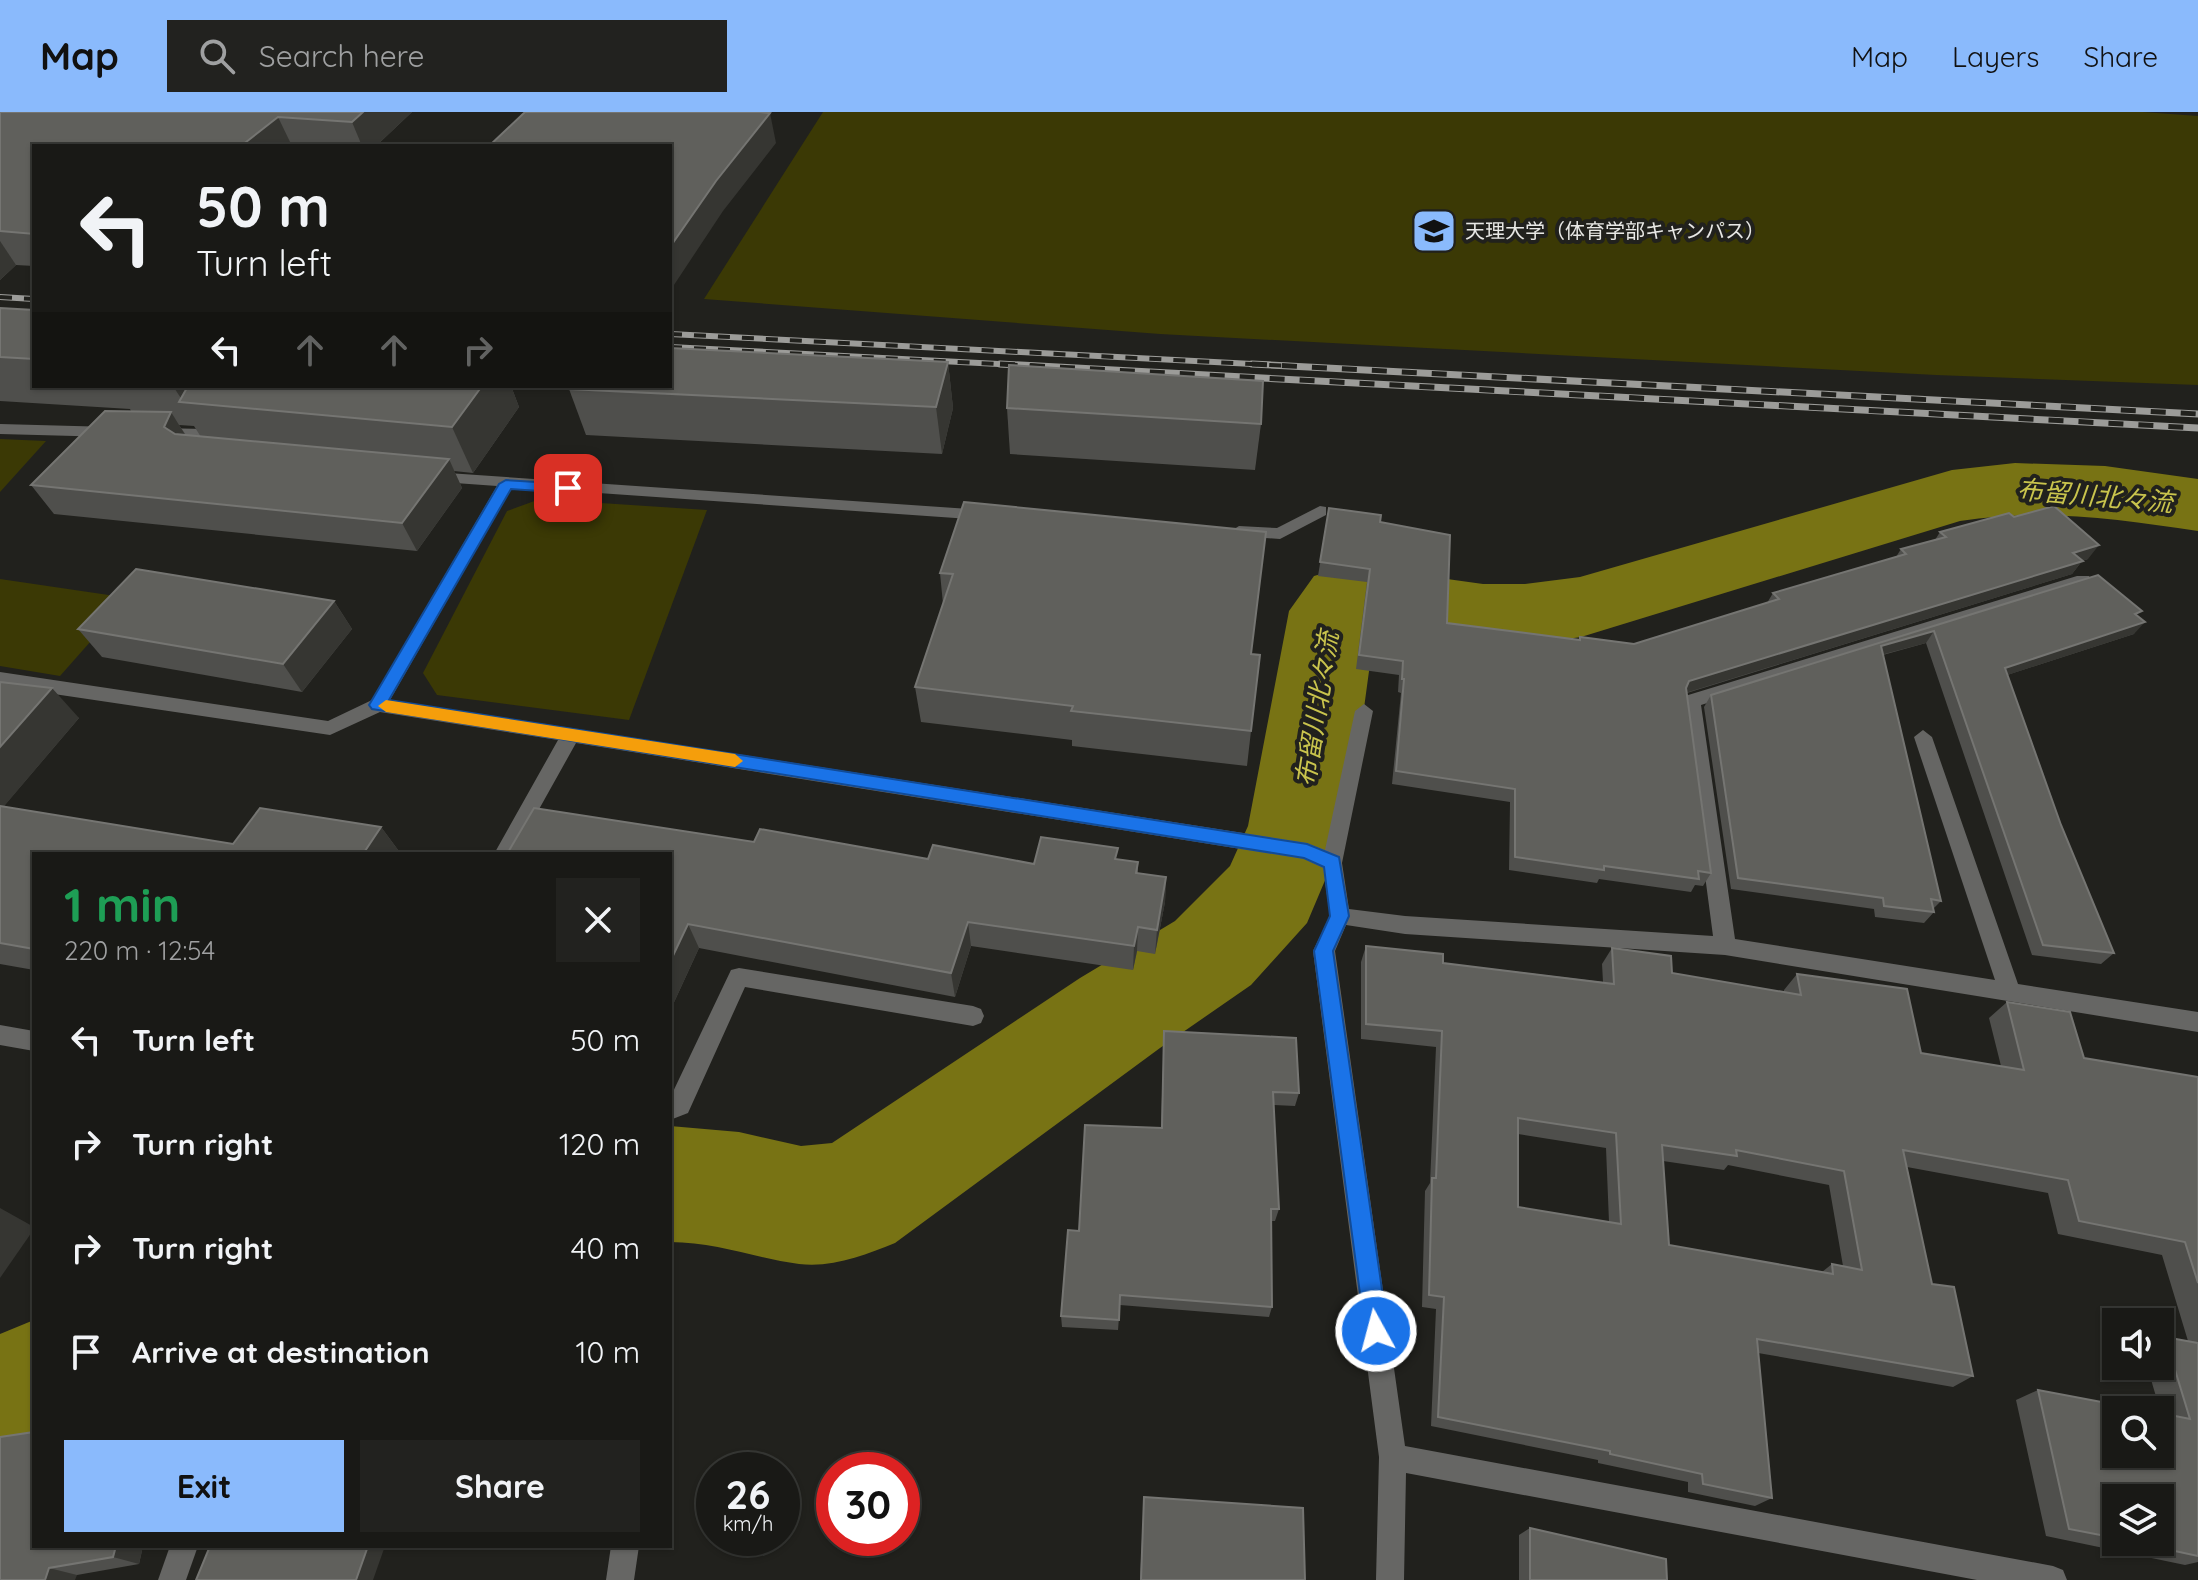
<!DOCTYPE html>
<html lang="en">
<head>
<meta charset="utf-8">
<style>
	:root { --surface:#191916; --page:#22221f; --text:#f1f3f6; --muted:#9fa0a1; --line:#373835; --accent:#8abafc }
	body { margin:0; font-family:Quicksand,"Noto Sans JP",sans-serif; background:var(--page); color:var(--text); height:100vh; display:flex; flex-direction:column; font-size:30px; white-space:nowrap }
	* { box-sizing:border-box; margin:0 }
	p { font-size:26px; color:var(--muted) }
	.icon { flex:none; width:44px; height:44px; fill:none; stroke:currentColor; stroke-width:2; stroke-linecap:round; stroke-linejoin:round }
	.map { position:relative; flex:1; overflow:hidden }
	.side { position:absolute; left:32px; top:740px; width:640px; height:696px; display:flex; flex-direction:column; background:var(--surface); border-radius:0px; box-shadow:0 2px 6px #0004,0 0 0 2px var(--line) }
	.side>* { flex:none }
	.banner { position:absolute; left:32px; top:32px; width:640px; height:244px; border-radius:0px; box-shadow:0 2px 6px #0004,0 0 0 2px var(--line); background:#191916; color:var(--text); overflow:hidden }
	.fabs { position:absolute; left:2102px; top:1196px; display:grid; gap:16px }
	.fabs a { display:grid; place-items:center; width:72px; height:72px; border-radius:0px; background:var(--surface); box-shadow:0 2px 6px #0004,0 0 0 2px var(--line); font-size:40px }
	.speed { position:absolute; left:696px; top:1340px; display:flex; gap:16px; font-size:40px; font-weight:700; text-align:center }
	.speed>* { display:grid; place-content:center; width:104px; height:104px; border-radius:50%; background:var(--surface); box-shadow:0 2px 6px #0004,0 0 0 2px var(--line); line-height:1 }
	.speed small { font-size:20px; font-weight:400 }
	.speed .limit { border:12px solid #d22; background:#fff; color:#111 }
	.pin { position:absolute; display:grid; place-items:center; width:68px; height:68px; color:#fff; margin:-34px; border-radius:16px; box-shadow:0 4px 12px #0006 }
	.me { position:absolute; width:88px; margin:-44px; rotate:353deg; stroke-linejoin:round; filter:drop-shadow(0 0 6px #0008) }
	.turn { display:flex; align-items:center; gap:28px; height:168px; padding:0 32px; font-size:36px }
	.turn .icon { width:104px; height:104px; stroke-width:2.5 }
	.turn b { display:block; font-size:56px; line-height:68px }
	.lanes { display:flex; align-items:center; height:76px; padding:0 32px; background:#0003; justify-content:center; gap:40px; direction:ltr }
	.lanes .off { opacity:.35 }
	.round { display:grid; place-items:center; flex:none; width:84px; height:84px; border-radius:0px; background:var(--page) }
	.headline { display:flex; align-items:center; justify-content:space-between; height:136px; padding:0 32px }
	h1 { font-size:48px; font-weight:800; line-height:60px; color:#1e9e55 }
	.action { display:flex; gap:16px; margin-top:auto; padding:16px 32px }
	.action a { flex:1; height:92px; border-radius:0px; background:var(--accent); color:#111; font-size:32px; font-weight:800; line-height:92px; text-align:center }
	.action a+a { background:var(--page); color:var(--text) }
	ul { padding:0; list-style:none }
	li { display:flex; align-items:center; gap:24px; height:104px; padding:0 32px }
	li div { flex:1 }
	li b { display:block; font-size:30px }
	li em { font-style:normal }
	header { display:flex; align-items:center; gap:48px; box-sizing:border-box; height:112px; padding:0 40px; background:var(--accent); color:#111 }
	header strong { font-size:38px }
	nav { display:flex; gap:44px; margin-inline-start:auto; font-size:28px }
	.search { width:560px; height:72px; background:var(--page); display:flex; align-items:center; gap:20px; box-sizing:border-box; padding:0 28px; border-radius:0px; color:var(--muted); font-size:30px }
	.map>svg:first-child { display:block }
	.green { fill:#3b3905 }
	.lines { fill:none; stroke-linecap:round; stroke-linejoin:round }
	.river { fill:#787314; fill-rule:evenodd }
	.minor { fill:#666664; fill-rule:evenodd }
	.rail-far1-casing { stroke:#9c9c99; stroke-width:6 }
	.rail-casing { stroke:#9c9c99; stroke-width:7 }
	.rail-far1 { stroke:#21211d; stroke-width:4; stroke-dasharray:12; stroke-linecap:butt }
	.rail { stroke:#21211d; stroke-width:5; stroke-dasharray:15; stroke-linecap:butt }
	.wall { fill:#4f4f4c; fill-rule:evenodd }
	.shaded-wall { fill:#363632 }
	.building { fill:#60605c; stroke:#757572; stroke-width:2; fill-rule:evenodd }
	.route { fill:#1a73e8; stroke:#114b97; stroke-width:2 }
	.slow { fill:#f59e0b }
	.labels { text-anchor:middle; stroke-width:8; stroke-linejoin:round; paint-order:stroke }
	.far-poi-label { font-size:20px; fill:#e8e8e5; stroke:#21211d; text-anchor:start }
	.water-label { font-size:26px; font-style:italic; fill:#c9c44d; stroke:#21211d }
</style>
</head>
<body>
<header>
<strong>Map</strong>
<div class="search"><svg class="icon" aria-label="search" viewBox="0 0 24 24"><circle cx="10" cy="10" r="6"/><path d="M15 15l6 6"/></svg>Search here</div>
<nav><a>Map</a><a>Layers</a><a>Share</a></nav>
</header>
<div class="map">
<svg width="2198" height="1468" viewBox="0 0 2198 1468">
	<rect width="100%" height="100%" fill="#21211d"/>
	<g class="green">
		<path d="M823,0h1320l55,4v269l-262,-10 -776,-41 -456,-35z"/>
		<path d="M0,327l46,2 -46,51z"/>
		<path d="M540,387l167,11 -78,210 -192,-25 -14,-22 84,-162z"/>
		<path d="M0,467l129,19 -69,78 -60,-10z"/>
	</g>
	<g class="lines">
		<g class="river">
			<path d="M2015,351l90,3 93,13v52c-79,-12 -157,-23 -238,-10l-379,116 -56,8 -42,1 -108,-19 -27,199 -41,97 -56,62 -91,63 -265,195c-30,12 -62,25 -96,21 -44,-6 -84,-22 -129,-22v-116l69,6 62,14 31,-3 248,-165 95,-57 55,-55 18,-40 41,-215 25,-35 31,-9h16l122,17h42l55,-7 372,-107z"/>
			<path d="M34,1208v135l-34,14v-135z"/>
		</g>
		<g class="minor">
			<path d="M0,312l112,3 8,5 -8,5 -112,-3z"/>
			<path d="M160,316l44,1 8,5 -11,21 -5,2 -8,-5 6,-14 -39,-2v-6z"/>
			<path d="M433,360l551,38 8,5 -8,5 -472,-33 -122,213 917,143 18,7 30,-139 9,-7 9,7 -31,152 7,46 56,7 308,20 -31,-235 3,-5 392,-120h12l2,4 -2,4 -388,121 34,234 260,41 -81,-243 9,-7 9,7 86,247 180,28v20l-473,-77 -320,-21 -59,-9 -11,26 70,495 648,120 10,4 4,10h-90l-571,-107 -2,107h-28l3,-123 -66,-506 17,-35 -7,-48 -19,-9 -728,-116 -62,111h-20l64,-114 -178,-28 -50,23 -330,-49v-14l328,49 44,-21 125,-214 -70,-5v-8z"/>
			<path d="M1320,394l6,1v8l-46,24 -41,-3 -8,-5 8,-5 38,2z"/>
			<path d="M739,856l234,38 8,3 3,7 -3,7 -8,3 -228,-39 -57,126 -18,7v-22l61,-128z"/>
			<path d="M0,913l34,6v20l-34,-6z"/>
			<path d="M170,1434h28l-12,34h-28z"/>
			<path d="M611,1434h28l-5,34h-28z"/>
		</g>
		<g class="rail-far1-casing">
			<g id="rail-far1">
				<path d="M0,185l34,2"/>
				<path d="M670,222l620,32"/>
				<path d="M670,235l367,19"/>
			</g>
		</g>
		<g class="rail-casing">
			<g id="rail">
				<path d="M1000,252l1198,64"/>
				<path d="M1252,252l946,50"/>
			</g>
		</g>
		<use href="#rail-far1" class="rail-far1"/>
		<use href="#rail" class="rail"/>
	</g>
	<g class="wall">
		<path d="M0,0h412l-36,34h-342v120l-18,-1 -16,15z"/>
		<path d="M0,196l34,2v76h477l8,21 -46,66 -19,-2 8,17 -45,63 -363,-37 -23,-29 100,-74 -1,-2 -130,-8zM179,313l15,1 7,11 -15,-2z"/>
		<path d="M948,250l5,46 -11,46 -356,-19 -17,-46z"/>
		<path d="M1007,296l254,16 -6,46 -245,-16z"/>
		<path d="M964,390l287,152v77l-4,35 -175,-20v-6l-151,-18 -6,-35 28,-83 -3,-31z"/>
		<path d="M1329,396l51,14 67,101 132,17 1,-3 54,7 133,-41 6,-10 123,-36 5,-8 34,-9 5,-8 74,-15 74,42 -6,2 -10,13 -385,119 24,180 -8,13 -8,-1 -4,7 -92,-13 -2,4 -88,-13 1,-68 -118,-18 9,-91 -3,-1 1,-17 -43,-6 11,-87 -49,-6z"/>
		<path d="M2098,463l40,41 -4,18 -127,41 54,150 53,128 -13,11 -69,-9 -106,-312 -43,12 58,246 -8,8 1,3 -10,11 -49,-6 -1,-8 -143,-20 -27,-182 7,-12z"/>
		<path d="M334,489l18,28 -50,63 -200,-35 -24,-28z"/>
		<path d="M0,570l79,36 -76,89 230,37 148,-17 20,27h-367v116l-34,-6z"/>
		<path d="M754,730l174,17 106,5 84,-5 20,3v11l28,4 -1,25 -10,52 -18,-3 -4,19 -162,-24 -16,51 -256,-49 -29,63v-157z"/>
		<path d="M1366,834l77,17 160,19 -1,-18 10,-16 60,25 112,19v-2l13,-16 124,79 80,13 -12,-48 18,-16 77,56 114,19v485l-13,3 -139,-29 -30,-136 22,-10 122,64v-44l-13,-44h13v-26l5,-3 23,4 -26,-86 -104,-21 -10,-41 -141,-26 25,117 41,92 -20,11 -195,-34 14,145 -17,8 -67,-14v-10l-90,-19v-3l-167,-34 5,-117 -14,-2 3,-116 5,-8 6,-136 -75,-8v-77zM1518,1022l88,14 3,74 -91,-15zM1663,1049l61,9 4,-5 101,20 14,81 -11,-2 -10,8 -153,-27zM2116,1386l44,44h-44z"/>
		<path d="M1164,919l135,62 -4,13 -21,-1 5,104 -4,12h-4l1,86 -3,10 -149,-12 -2,25 -56,-3 -1,-11 18,-85 82,-103z"/>
		<path d="M1144,1385l161,83h-165z"/>
		<path d="M1530,1416l137,52h-148v-45z"/>
		<path d="M143,1434l-4,18 -62,11 -77,5z"/>
	</g>
	<g class="shaded-wall">
		<path d="M363,0h49l-36,34h-14l-10,-24z"/>
		<path d="M770,1l6,30 -53,68 -53,80v-44l46,-66z"/>
		<path d="M278,5l14,29h-51z"/>
		<path d="M0,129l16,24 -16,15z"/>
		<path d="M948,250l5,46 -11,46 -6,-47z"/>
		<path d="M173,274h57l-46,17z"/>
		<path d="M468,274h43l8,21 -46,66 -21,-46z"/>
		<path d="M171,300l18,29 -6,15 -19,-29z"/>
		<path d="M449,347l13,29 -45,63 -15,-28z"/>
		<path d="M2099,433l-11,14 -6,2 -10,13 -390,120 7,-13 384,-128z"/>
		<path d="M334,489l18,28 -50,63 -19,-28z"/>
		<path d="M2145,510l-11,12 -139,45 10,-11z"/>
		<path d="M1934,519l-8,12 -53,14 8,-11z"/>
		<path d="M52,576l27,30 -79,93v-64z"/>
		<path d="M381,715l20,27h-38z"/>
		<path d="M1166,765l-1,25 -10,52 2,-24z"/>
		<path d="M968,810l3,24 -16,51 -4,-24z"/>
		<path d="M688,812l11,24 -29,63v-49z"/>
		<path d="M1138,815l-1,24 -4,19 1,-24z"/>
		<path d="M0,1096l34,19v2l-34,49z"/>
		<path d="M116,1434h27l-4,18 -26,-7z"/>
		<path d="M368,1434h17l-12,34h-17z"/>
		<path d="M49,1456l28,7 -2,5h-30z"/>
	</g>
	<g class="building">
		<path d="M0,0h363l-11,10 -74,-5 -37,29h-207v88l-34,-3z"/>
		<path d="M525,0h235l10,1 -54,68 -46,66v-101h-181z"/>
		<path d="M0,196l34,2v49l-34,-2z"/>
		<path d="M670,236l278,14 -12,45 -367,-18 1,-3h100z"/>
		<path d="M1009,253l254,16 -2,43 -254,-16z"/>
		<path d="M188,274h294l-30,41 -273,-25z"/>
		<path d="M105,299l66,1 -7,15 11,7 274,25 -47,64 -371,-38z"/>
		<path d="M964,390l302,30 -15,122 9,1 -9,76 -180,-20 2,-5 -158,-19 38,-113 -13,-1z"/>
		<path d="M2054,394l45,39 -26,8 10,8 -394,120 -3,7 25,185 -13,-2 1,8 -95,-13v4l-89,-13v-68l-119,-18 8,-92h-2l1,-18 -44,-6 11,-86 -50,-7 9,-54 52,7 -1,7 70,13 -3,88 133,17v-3l54,7 145,-45 -6,-6 133,-39 -5,-5 45,-12 -6,-5 69,-19 5,4z"/>
		<path d="M136,457l198,32 -51,63 -205,-35z"/>
		<path d="M2098,463l44,36 -7,3 10,8 -140,46 56,157 53,128 -71,-8 -109,-314 -53,15 60,255 -10,-2 3,13 -50,-6 -1,-8 -145,-20 -27,-183z"/>
		<path d="M0,570l52,6 -52,59z"/>
		<path d="M0,694l233,38 27,-36 121,19 -18,27h-329v95l-34,-6z"/>
		<path d="M534,696l220,34 6,-13 168,30 5,-14 101,19 7,-27 77,11 -3,11 23,3 -2,11 30,4 -9,53 -19,-3 -4,19 -166,-24 -17,51 -263,-49 -18,38v-108h-163z"/>
		<path d="M1366,834l77,8v9l171,21 -2,-36 59,8 1,17 129,22 -4,-21 110,15 14,64 103,17 -17,-68 63,10 14,46 114,19v206l-13,-41 -106,-21 -11,-41 -165,-30 29,134 22,3 19,89 -216,-37 15,159 -69,-14 -1,-10 -92,-20v-3l-172,-34 6,-120 -15,-2 3,-117h4l6,-147 -76,-7zM1518,1006l98,15 5,91 -103,-17zM1662,1033l75,11 -1,-6 108,21 18,99 -30,-6 1,10 -164,-29z"/>
		<path d="M1164,919l132,7 3,55 -26,-1 6,117h-8l1,98 -152,-12 -1,25 -58,-4 7,-86 11,1 6,-106 77,3z"/>
		<path d="M2165,1225l33,6v213l-65,-14h27v-44h-44v40l-47,-9 -31,-139 106,20h-28v44h44v-41l30,6z"/>
		<path d="M34,1320v114h82l-3,11 -64,11 -4,12h-45v-143z"/>
		<path d="M1144,1385l159,11 2,72h-164z"/>
		<path d="M1530,1416l136,31 1,21h-137z"/>
		<path d="M210,1434h158l-12,34h-160z"/>
	</g>
	<path class="route" d="M506,368l62,4 7,4 -7,5 -57,-4 -122,211 918,144 32,13 10,59 -16,35 55,380 -4,8 -8,4 -8,-4 -3,-8 -51,-380 16,-35 -6,-49 -20,-9 -932,-149 -3,-4 3,-5 127,-216z"/>
	<path class="slow" d="M386,588l349,54 8,7 -8,6 -349,-55 -8,-6z"/>
	<defs>
		<g id="university-square" transform="scale(2.3)"><rect x="-9" y="-9" width="18" height="18" rx="4" fill="#8abafc" stroke="#21211d"/><path d="M0-5L7-2L0 1L-7-2ZM-4 1L0 2.5L4 1V4Q0 6-4 4Z" fill="#111"/></g>
	</defs>
	<g fill-rule="evenodd">
		<use href="#university-square" x="1434" y="119"/>
	</g>
	<g class="labels">
		<g class="far-poi-label">
			<text x="1465" y="126">天理大学（体育学部キャンパス）</text>
		</g>
		<g class="water-label">
			<text transform="translate(2095 384) rotate(5)" y="9">布留川北々流</text>
			<text transform="translate(1317 597) rotate(-81)" y="9">布留川北々流</text>
		</g>
	</g>
</svg>
<div class="fabs">
<a><svg class="icon" aria-label="sound" viewBox="0 0 24 24"><path d="M4 9h4l5-4v14l-5-4H4zM17 9q2 3 0 6"/></svg></a>
<a><svg class="icon" aria-label="search" viewBox="0 0 24 24"><circle cx="10" cy="10" r="6"/><path d="M15 15l6 6"/></svg></a>
<a><svg class="icon" aria-label="layers" viewBox="0 0 24 24"><path d="M12 4l9 5-9 5-9-5zM3 14l9 5 9-5"/></svg></a>
</div>
<div class="speed"><div>26<small>km/h</small></div><div class="limit">30</div></div>
<div class="pin" style="left:568px;top:376px;background:#d93025"><svg class="icon" aria-label="arrive" viewBox="0 0 24 24"><path d="M6 21V4h12l-3 4 3 4H6"/></svg></div>
<svg class="me" style="left:1376px;top:1219px" viewBox="-20 -20 40 40"><circle r="17" fill="#1a73e8" stroke="#fff" stroke-width="3"/><path d="M0-11L8 9 0 5-8 9z" fill="#fff"/></svg>
<div class="banner">
<div class="turn"><svg class="icon" aria-label="left" viewBox="0 0 24 24"><path d="M17 20v-9H6M10 6l-5 5 5 5"/></svg><div><b>50 m</b>Turn left</div></div>
<div class="lanes"><svg class="icon" aria-label="left" viewBox="0 0 24 24"><path d="M17 20v-9H6M10 6l-5 5 5 5"/></svg><svg class="icon off" aria-label="ahead" viewBox="0 0 24 24"><path d="M12 20V5M6 11l6-6 6 6"/></svg><svg class="icon off" aria-label="ahead" viewBox="0 0 24 24"><path d="M12 20V5M6 11l6-6 6 6"/></svg><svg class="icon off" aria-label="right" viewBox="0 0 24 24"><path d="M7 20v-9h11M14 6l5 5-5 5"/></svg></div>
</div>
<section class="side">
<div class="headline"><div><h1>1 min</h1><p>220 m · 12:54</p></div><a class="round"><svg class="icon" aria-label="close" viewBox="0 0 24 24"><path d="M6 6l12 12M18 6L6 18"/></svg></a></div>
<ul>
<li><svg class="icon" aria-label="left" viewBox="0 0 24 24"><path d="M17 20v-9H6M10 6l-5 5 5 5"/></svg><div><b>Turn left</b></div><em>50 m</em></li>
<li><svg class="icon" aria-label="right" viewBox="0 0 24 24"><path d="M7 20v-9h11M14 6l5 5-5 5"/></svg><div><b>Turn right</b></div><em>120 m</em></li>
<li><svg class="icon" aria-label="right" viewBox="0 0 24 24"><path d="M7 20v-9h11M14 6l5 5-5 5"/></svg><div><b>Turn right</b></div><em>40 m</em></li>
<li><svg class="icon" aria-label="arrive" viewBox="0 0 24 24"><path d="M6 21V4h12l-3 4 3 4H6"/></svg><div><b>Arrive at destination</b></div><em>10 m</em></li>
</ul>
<div class="action"><a>Exit</a><a>Share</a></div>
</section>
</div>
</body>
</html>
